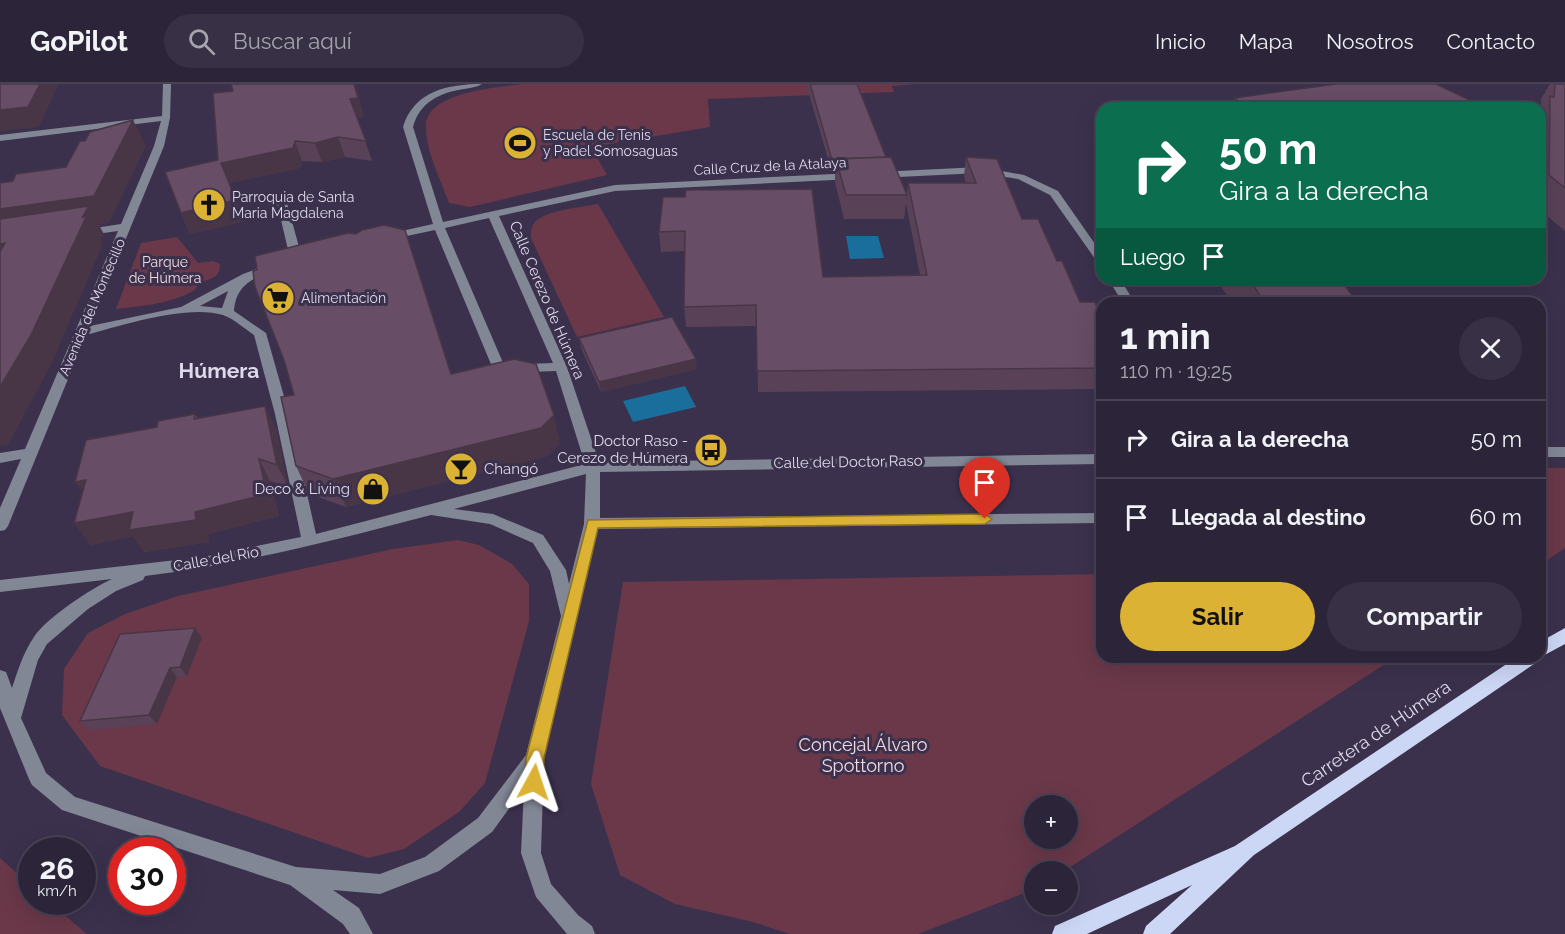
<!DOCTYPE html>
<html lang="es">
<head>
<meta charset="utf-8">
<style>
	:root { --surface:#2c253a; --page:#383145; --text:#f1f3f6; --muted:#a6a5af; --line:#484254; --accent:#dbb233 }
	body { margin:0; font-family:Raleway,sans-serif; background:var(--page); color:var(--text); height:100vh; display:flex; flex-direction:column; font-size:22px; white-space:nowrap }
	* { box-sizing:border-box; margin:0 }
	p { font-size:20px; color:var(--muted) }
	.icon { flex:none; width:33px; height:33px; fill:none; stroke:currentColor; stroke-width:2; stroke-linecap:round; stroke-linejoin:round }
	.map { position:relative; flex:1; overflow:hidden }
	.drawer { position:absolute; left:1096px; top:213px; width:450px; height:366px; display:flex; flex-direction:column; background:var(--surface); border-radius:18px; box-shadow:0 6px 24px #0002,0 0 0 2px var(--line) }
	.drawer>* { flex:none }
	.guide { position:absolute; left:1096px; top:18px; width:450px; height:183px; border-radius:18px; box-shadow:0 6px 24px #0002,0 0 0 2px var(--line); background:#0b6e4f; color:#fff; overflow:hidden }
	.fabs { position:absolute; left:1024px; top:711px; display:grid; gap:12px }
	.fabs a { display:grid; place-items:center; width:54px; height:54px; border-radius:50%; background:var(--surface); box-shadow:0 6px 24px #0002,0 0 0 2px var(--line); font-size:30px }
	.speed { position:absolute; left:18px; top:753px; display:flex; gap:12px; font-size:30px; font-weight:700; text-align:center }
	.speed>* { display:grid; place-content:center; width:78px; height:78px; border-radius:50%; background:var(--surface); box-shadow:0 6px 24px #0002,0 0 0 2px var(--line); line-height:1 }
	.speed small { font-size:15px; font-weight:400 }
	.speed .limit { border:9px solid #d22; background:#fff; color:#111 }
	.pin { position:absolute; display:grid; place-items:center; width:51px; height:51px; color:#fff; margin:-62px -26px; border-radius:50% 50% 50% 0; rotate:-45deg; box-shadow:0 0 6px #0007 }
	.pin .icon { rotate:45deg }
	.me { position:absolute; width:66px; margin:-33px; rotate:5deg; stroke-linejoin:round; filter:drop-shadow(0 0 4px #0008) }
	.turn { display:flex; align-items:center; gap:21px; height:126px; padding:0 24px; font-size:27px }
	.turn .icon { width:78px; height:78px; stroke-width:2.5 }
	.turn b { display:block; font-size:42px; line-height:51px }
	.then { display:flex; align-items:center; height:57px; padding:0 24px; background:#0003; gap:12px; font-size:22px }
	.round { display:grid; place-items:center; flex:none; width:63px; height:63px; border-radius:32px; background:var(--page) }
	.head { display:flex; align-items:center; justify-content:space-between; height:102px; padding:0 24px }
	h1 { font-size:36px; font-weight:700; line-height:45px }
	.primary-button { display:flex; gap:12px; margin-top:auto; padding:12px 24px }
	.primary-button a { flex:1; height:69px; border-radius:36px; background:var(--accent); color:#111; font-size:24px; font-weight:700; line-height:69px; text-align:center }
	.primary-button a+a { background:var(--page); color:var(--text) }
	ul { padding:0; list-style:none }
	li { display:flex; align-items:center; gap:18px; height:78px; padding:0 24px; border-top:2px solid var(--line) }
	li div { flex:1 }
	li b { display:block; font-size:22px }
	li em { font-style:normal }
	header { display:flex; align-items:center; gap:36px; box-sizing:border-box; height:84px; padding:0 30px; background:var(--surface); border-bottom:2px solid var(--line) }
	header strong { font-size:28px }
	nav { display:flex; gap:33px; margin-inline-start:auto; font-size:21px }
	.search { width:420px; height:54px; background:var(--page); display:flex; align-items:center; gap:15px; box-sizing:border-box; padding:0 21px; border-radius:33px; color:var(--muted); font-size:22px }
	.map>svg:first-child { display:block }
	.green { fill:#6a3849; fill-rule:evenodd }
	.water { fill:#1a6e9c }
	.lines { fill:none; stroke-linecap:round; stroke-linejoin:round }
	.minor { fill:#828796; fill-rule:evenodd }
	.major { fill:#ccd7f5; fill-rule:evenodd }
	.wall { fill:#594257 }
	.shaded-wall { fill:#483647 }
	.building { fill:#674d65; stroke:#483647; stroke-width:1.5 }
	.route { fill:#dbb233; stroke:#8e7421; stroke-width:1.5 }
	.labels { text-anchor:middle; stroke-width:6; stroke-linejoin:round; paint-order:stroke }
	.far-poi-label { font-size:14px; fill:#ded9eb; stroke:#3b314d; text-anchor:start }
	.far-street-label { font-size:14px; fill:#ded9eb; stroke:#3b314d }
	.far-park-label { font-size:14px; fill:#f1d9e0; stroke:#3b314d }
	.street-label { font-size:15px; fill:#ded9eb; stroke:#3b314d }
	.poi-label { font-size:15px; fill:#ded9eb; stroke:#3b314d; text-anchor:end }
	.near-street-label { font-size:18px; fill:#ded9eb; stroke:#3b314d }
	.near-park-label { font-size:18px; fill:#f1d9e0; stroke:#3b314d }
	.district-label { font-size:21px; font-weight:bold; fill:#ded9eb; stroke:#3b314d }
</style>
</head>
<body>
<header>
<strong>GoPilot</strong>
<div class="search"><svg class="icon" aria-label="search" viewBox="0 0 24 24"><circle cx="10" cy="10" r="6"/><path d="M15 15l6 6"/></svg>Buscar aquí</div>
<nav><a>Inicio</a><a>Mapa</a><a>Nosotros</a><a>Contacto</a></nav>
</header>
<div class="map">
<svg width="1565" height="850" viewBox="0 0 1565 850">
	<rect width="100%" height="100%" fill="#3b314d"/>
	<g class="green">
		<path d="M521,0h395l-24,2 2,6 -186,7 2,28 -119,20 16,28 -137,32 -21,-4c-8,-23 -23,-51 -23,-76 -1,-35 70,-39 95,-43z"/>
		<path d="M598,120l66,113 -87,20 -46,-99c0,-7 0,-13 6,-18 13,-10 45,-13 61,-16z"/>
		<path d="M177,153l21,26 15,-2 7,3c0,13 -6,13 -17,18 -4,2 -6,6 -10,9 -23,13 -52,15 -77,18l25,-66z"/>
		<path d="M1541,384h24v80l-24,16z"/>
		<path d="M458,456l21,5 33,19 17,20v37l-44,162 -26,29 -55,37 -36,9 -268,-92 -38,-51 2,-46 24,-36 37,-19 53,-18 215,-47z"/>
		<path d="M1102,490v83h294l-332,214 -29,1v17l-117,45h-128l-37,-12 -78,-18 -55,-29 -29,-91 32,-202zM1035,722h33v32h-33z"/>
		<path d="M0,774l31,28 1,16h17l38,32h-87z"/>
	</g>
	<g class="water">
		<path d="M846,152h32l6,22 -34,1z"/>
		<path d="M685,302l11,21 -63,15 -10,-21z"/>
	</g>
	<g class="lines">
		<g class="minor">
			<path d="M163,0h8l-1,34 -6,28 -74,180 91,-19 62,-33 25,-9h8v4c-22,9 -40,15 -42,42l32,22 23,81 27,120 269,-70 -29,-93 -57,2 -6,-4 -58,-139 -47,10 -5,-3 1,-2 49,-11 -30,-97c11,-36 45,-43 79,-43 -5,3 -12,4 -18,5 -25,4 -44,13 -51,38l30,95 172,-37 239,-12 5,3 -5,3 -239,12 -116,25 68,151 32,95 503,-8v10l-502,8v46l502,-5v10l-504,6 -54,229 -3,95 10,31 27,31 14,11 3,8h-28l-31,-37 -15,-44 3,-65 -32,44 -53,39 -59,23 -47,-4 26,18 14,26h-23l-7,-10 -53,-39 -228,-75 -30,-25 -3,-6 -29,-71v-38l6,2 6,16c6,-18 11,-35 22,-51 12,-19 58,-49 78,-58l-112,13v-12l203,-23 98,-20 -26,-123 -21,-79c-10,-7 -20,-16 -31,-20 -35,-11 -101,10 -137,20l-78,191 -3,4 -5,1v-23l21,-49 -21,4v-10l25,-4 93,-218 -36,5 -5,-3 5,-3 39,-6 33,-78 7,-25 -161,20v-6l162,-19zM489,134l64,145 -49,2 -59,-137zM228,207l-6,17 -22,-2zM586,390l-2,50 -15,60 -3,-14 -23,-35 -50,-21 -39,-5zM431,431l59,9 43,19 17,28 11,45 -35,139 -48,63 -53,39 -45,17 -84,-7 -221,-70 -29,-24 -25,-55 17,-58 9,-16 41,-35 28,-18 27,-11 2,-4c97,-12 191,-36 286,-61z"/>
			<path d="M980,83l44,8 34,16 44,63v10l-4,-1 -48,-68 -32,-16 -38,-6 -102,5 -5,-3 5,-3z"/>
			<path d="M282,116l5,3 15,55 -2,2 -4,1 -6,-3 -13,-55z"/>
			<path d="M1108,195h12l15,24h-12z"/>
			<rect x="1540" y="363" width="25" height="10"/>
		</g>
		<path class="major" d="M1565,544v16l-26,14 -2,4 -283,193 -84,79h-27l3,-8 46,-41 -105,49h-35l3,-8 180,-80 282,-189h23v-15z"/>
	</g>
	<g class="wall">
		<path d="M806,0h51l29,74 21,37 -3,24h-60l-9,-37v-10h-3z"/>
		<path d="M1550,0h15v147l-25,-21 1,-111z"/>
		<path d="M233,7l131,25 -7,1 15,44 -27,-4 -23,5 -20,-1 -2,7 -71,15 16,38 -55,13 -9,-21 37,-53z"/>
		<path d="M1234,14l238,3 -4,7h-260v-2l25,-3z"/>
		<path d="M966,73l56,62 35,42 23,41 22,18v69l-344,3 -1,-66 -71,1 -2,-20 1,-56 -24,1 -2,-20 4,-35 160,80 97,-2 -14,-72 2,-20h58l-2,-7z"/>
		<path d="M1216,195h124l18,24h-126z"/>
		<path d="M579,254l118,31 -96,23 -20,-44z"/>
		<path d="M451,290l109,69 -13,13 -201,51 -37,-13 -13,-28z"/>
		<path d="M195,330l3,4 78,10 12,59 -18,-6 9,35 -71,18 1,8 -65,10 -11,-16 -43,9 67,-118z"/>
		<path d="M195,544l7,10 -15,38 -10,1 -20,47 -68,6 -9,-9z"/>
	</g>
	<g class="shaded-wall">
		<path d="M40,0h19l-20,43 -39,4v-21z"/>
		<path d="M354,0h1l9,32 -8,1 -6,-18z"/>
		<path d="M1472,17l-4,7h-38z"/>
		<path d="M133,36l13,26 -37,77 -10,2 5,9 -3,7 2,3 -52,121 -43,80 -8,1v-59l81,-159 -81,12v-31l94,-13z"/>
		<path d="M338,53l7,20 -23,5 -7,-19z"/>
		<path d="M295,57l7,20 -2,7 -71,15 16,38 -55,13 -9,-21 40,-50z"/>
		<path d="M5,159l-5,33v-32z"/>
		<path d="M696,275l1,10 -96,23 -2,-10z"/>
		<path d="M265,322l11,22 12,59 -11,-22z"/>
		<path d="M554,331l6,28 -13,13 -201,51 -13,-28z"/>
		<path d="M259,375l11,22 9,35 -71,18 1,8 -65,10 -11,-16 -43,9 -16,-22 59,-11h62z"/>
		<path d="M86,396l5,24 -16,-22z"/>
		<path d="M195,544l7,10 -15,38 -7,-9z"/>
		<path d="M170,584l7,9 -20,47 -8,-9z"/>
	</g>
	<g class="building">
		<path d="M0,0h40l-12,23 -28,3z"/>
		<path d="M231,0h123l4,14 -8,1 16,42 -28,-4 -23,6 -20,-2 -2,7 -72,15 15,37 -55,13 -16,-41 53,-12 -5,-67 20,-2z"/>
		<path d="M810,0h47l29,73 -50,2v1h-4z"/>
		<path d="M1336,0h100l36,17 -42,7h-219l-3,-2 32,-4 -6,-4z"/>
		<path d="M1555,0h10v104l-16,-13 1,-79 4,1z"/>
		<path d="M133,36l-39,76 -94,13v-26l13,-2 3,-7 50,-7 14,-26h5l5,-9z"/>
		<path d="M891,73l16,38h-61l-10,-36z"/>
		<path d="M966,73l31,2 25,60h16l19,42h5l18,41h15l7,18v48l-345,3 -1,-66 -72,2 1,-76 -26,1 4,-35h22l1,-7 126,-1 11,88 104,-2 -19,-92h68z"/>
		<path d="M89,122l-7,12 5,-3 -56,120 -31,52v-135l5,-9 -5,1v-25z"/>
		<path d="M384,141l21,5 46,144 63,-15 22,5 18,51 -13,13 -208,51 -37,-13 -15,-69 13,-2 -10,-35 -29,-73 -2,-16 4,-1 -2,-14 93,-23 8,1 6,-4z"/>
		<path d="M1249,195h91l18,24h-93z"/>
		<path d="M672,233l24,42 -97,23 -20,-44z"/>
		<path d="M265,322l12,59 -18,-6 8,35 -72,18 1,8 -67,10 4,-18 -59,11 12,-43 -11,2 11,-42 71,-13 1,-6 37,-7 -1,5z"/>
		<path d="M195,544l-15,39 -10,1 -21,47 -69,6 40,-87z"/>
	</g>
	<path class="route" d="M985,430l7,5 -7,5 -387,4 -54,230 -1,24 -3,6 -6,2 -6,-2 -3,-6 1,-24 62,-238z"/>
	<defs>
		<g id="stadium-disc" transform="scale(1.725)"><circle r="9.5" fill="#dbb233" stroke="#3b314d"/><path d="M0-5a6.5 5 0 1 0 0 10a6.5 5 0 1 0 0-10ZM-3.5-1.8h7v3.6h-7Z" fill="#111"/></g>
		<g id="church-disc" transform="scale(1.725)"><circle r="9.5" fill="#dbb233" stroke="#3b314d"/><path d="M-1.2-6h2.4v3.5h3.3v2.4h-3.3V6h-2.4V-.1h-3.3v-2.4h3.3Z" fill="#111"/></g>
		<g id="supermarket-disc" transform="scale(1.725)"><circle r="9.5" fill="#dbb233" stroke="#3b314d"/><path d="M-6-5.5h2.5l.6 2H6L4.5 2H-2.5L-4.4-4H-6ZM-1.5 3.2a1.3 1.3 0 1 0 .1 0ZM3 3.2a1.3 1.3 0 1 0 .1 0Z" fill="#111"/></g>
		<g id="bus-disc" transform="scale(1.725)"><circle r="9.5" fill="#dbb233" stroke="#3b314d"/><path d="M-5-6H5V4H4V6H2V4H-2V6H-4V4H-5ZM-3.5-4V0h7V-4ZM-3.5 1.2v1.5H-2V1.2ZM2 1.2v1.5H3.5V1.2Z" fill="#111"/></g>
		<g id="bar-disc" transform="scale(1.725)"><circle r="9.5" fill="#dbb233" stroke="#3b314d"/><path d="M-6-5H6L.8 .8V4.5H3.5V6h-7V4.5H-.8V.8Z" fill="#111"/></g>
		<g id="shop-disc" transform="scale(1.725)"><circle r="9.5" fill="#dbb233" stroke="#3b314d"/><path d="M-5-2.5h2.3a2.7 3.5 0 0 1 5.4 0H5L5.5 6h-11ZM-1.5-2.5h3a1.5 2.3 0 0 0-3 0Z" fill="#111"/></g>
	</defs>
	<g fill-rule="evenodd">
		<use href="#stadium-disc" x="520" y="59"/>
		<use href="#church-disc" x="209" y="121"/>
		<use href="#supermarket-disc" x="278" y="214"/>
		<use href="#bus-disc" x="711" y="366"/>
		<use href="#bar-disc" x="461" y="385"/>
		<use href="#shop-disc" x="373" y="405"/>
	</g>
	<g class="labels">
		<g class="far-poi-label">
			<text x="543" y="56">Escuela de Tenis<tspan x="543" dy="16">y Padel Somosaguas</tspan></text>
			<text x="232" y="118">Parroquia de Santa<tspan x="232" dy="16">Maria Magdalena</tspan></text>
			<text x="301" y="219">Alimentación</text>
		</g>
		<g class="far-street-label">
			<text transform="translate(770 82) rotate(-3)" y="5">Calle Cruz de la Atalaya</text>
			<text transform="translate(92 223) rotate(-67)" y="5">Avenida del Montecillo</text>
		</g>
		<g class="far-park-label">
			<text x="165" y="183">Parque<tspan x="165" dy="16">de Húmera</tspan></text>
		</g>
		<g class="street-label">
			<text transform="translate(547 216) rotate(67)" y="5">Calle Cerezo de Húmera</text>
			<text transform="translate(848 378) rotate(-1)" y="5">Calle del Doctor Raso</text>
			<text transform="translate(216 475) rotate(-10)" y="5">Calle del Río</text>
		</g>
		<g class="poi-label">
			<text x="688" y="362">Doctor Raso -<tspan x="688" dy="17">Cerezo de Húmera</tspan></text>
			<text x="484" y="390" text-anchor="start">Changó</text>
			<text x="350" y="410">Deco &amp; Living</text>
		</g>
		<g class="near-street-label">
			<text transform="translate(1376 650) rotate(-34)" y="6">Carretera de Húmera</text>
		</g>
		<g class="near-park-label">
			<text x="863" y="667">Concejal Álvaro<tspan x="863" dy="21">Spottorno</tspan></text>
		</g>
		<g class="district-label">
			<text x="219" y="294">Húmera</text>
		</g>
	</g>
</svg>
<div class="fabs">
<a>+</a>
<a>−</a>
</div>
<div class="speed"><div>26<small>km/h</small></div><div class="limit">30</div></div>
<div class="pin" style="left:985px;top:435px;background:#d93025"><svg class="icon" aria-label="arrive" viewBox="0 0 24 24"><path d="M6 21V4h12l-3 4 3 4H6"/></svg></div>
<svg class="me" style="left:534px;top:698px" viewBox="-20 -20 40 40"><path d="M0-17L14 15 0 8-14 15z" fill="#dbb233" stroke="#fff" stroke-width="4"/></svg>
<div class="guide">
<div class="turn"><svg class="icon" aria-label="right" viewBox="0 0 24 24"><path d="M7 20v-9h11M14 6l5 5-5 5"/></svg><div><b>50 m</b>Gira a la derecha</div></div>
<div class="then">Luego<svg class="icon" aria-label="arrive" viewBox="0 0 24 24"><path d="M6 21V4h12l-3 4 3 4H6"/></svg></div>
</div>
<section class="drawer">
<div class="head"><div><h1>1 min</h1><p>110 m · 19:25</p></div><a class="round"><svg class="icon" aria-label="close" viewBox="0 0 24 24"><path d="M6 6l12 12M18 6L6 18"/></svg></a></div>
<ul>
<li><svg class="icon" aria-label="right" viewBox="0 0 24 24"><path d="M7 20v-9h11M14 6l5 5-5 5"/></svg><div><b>Gira a la derecha</b></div><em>50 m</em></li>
<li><svg class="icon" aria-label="arrive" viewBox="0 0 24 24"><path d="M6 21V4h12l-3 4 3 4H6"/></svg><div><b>Llegada al destino</b></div><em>60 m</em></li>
</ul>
<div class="primary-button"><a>Salir</a><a>Compartir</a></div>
</section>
</div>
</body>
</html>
